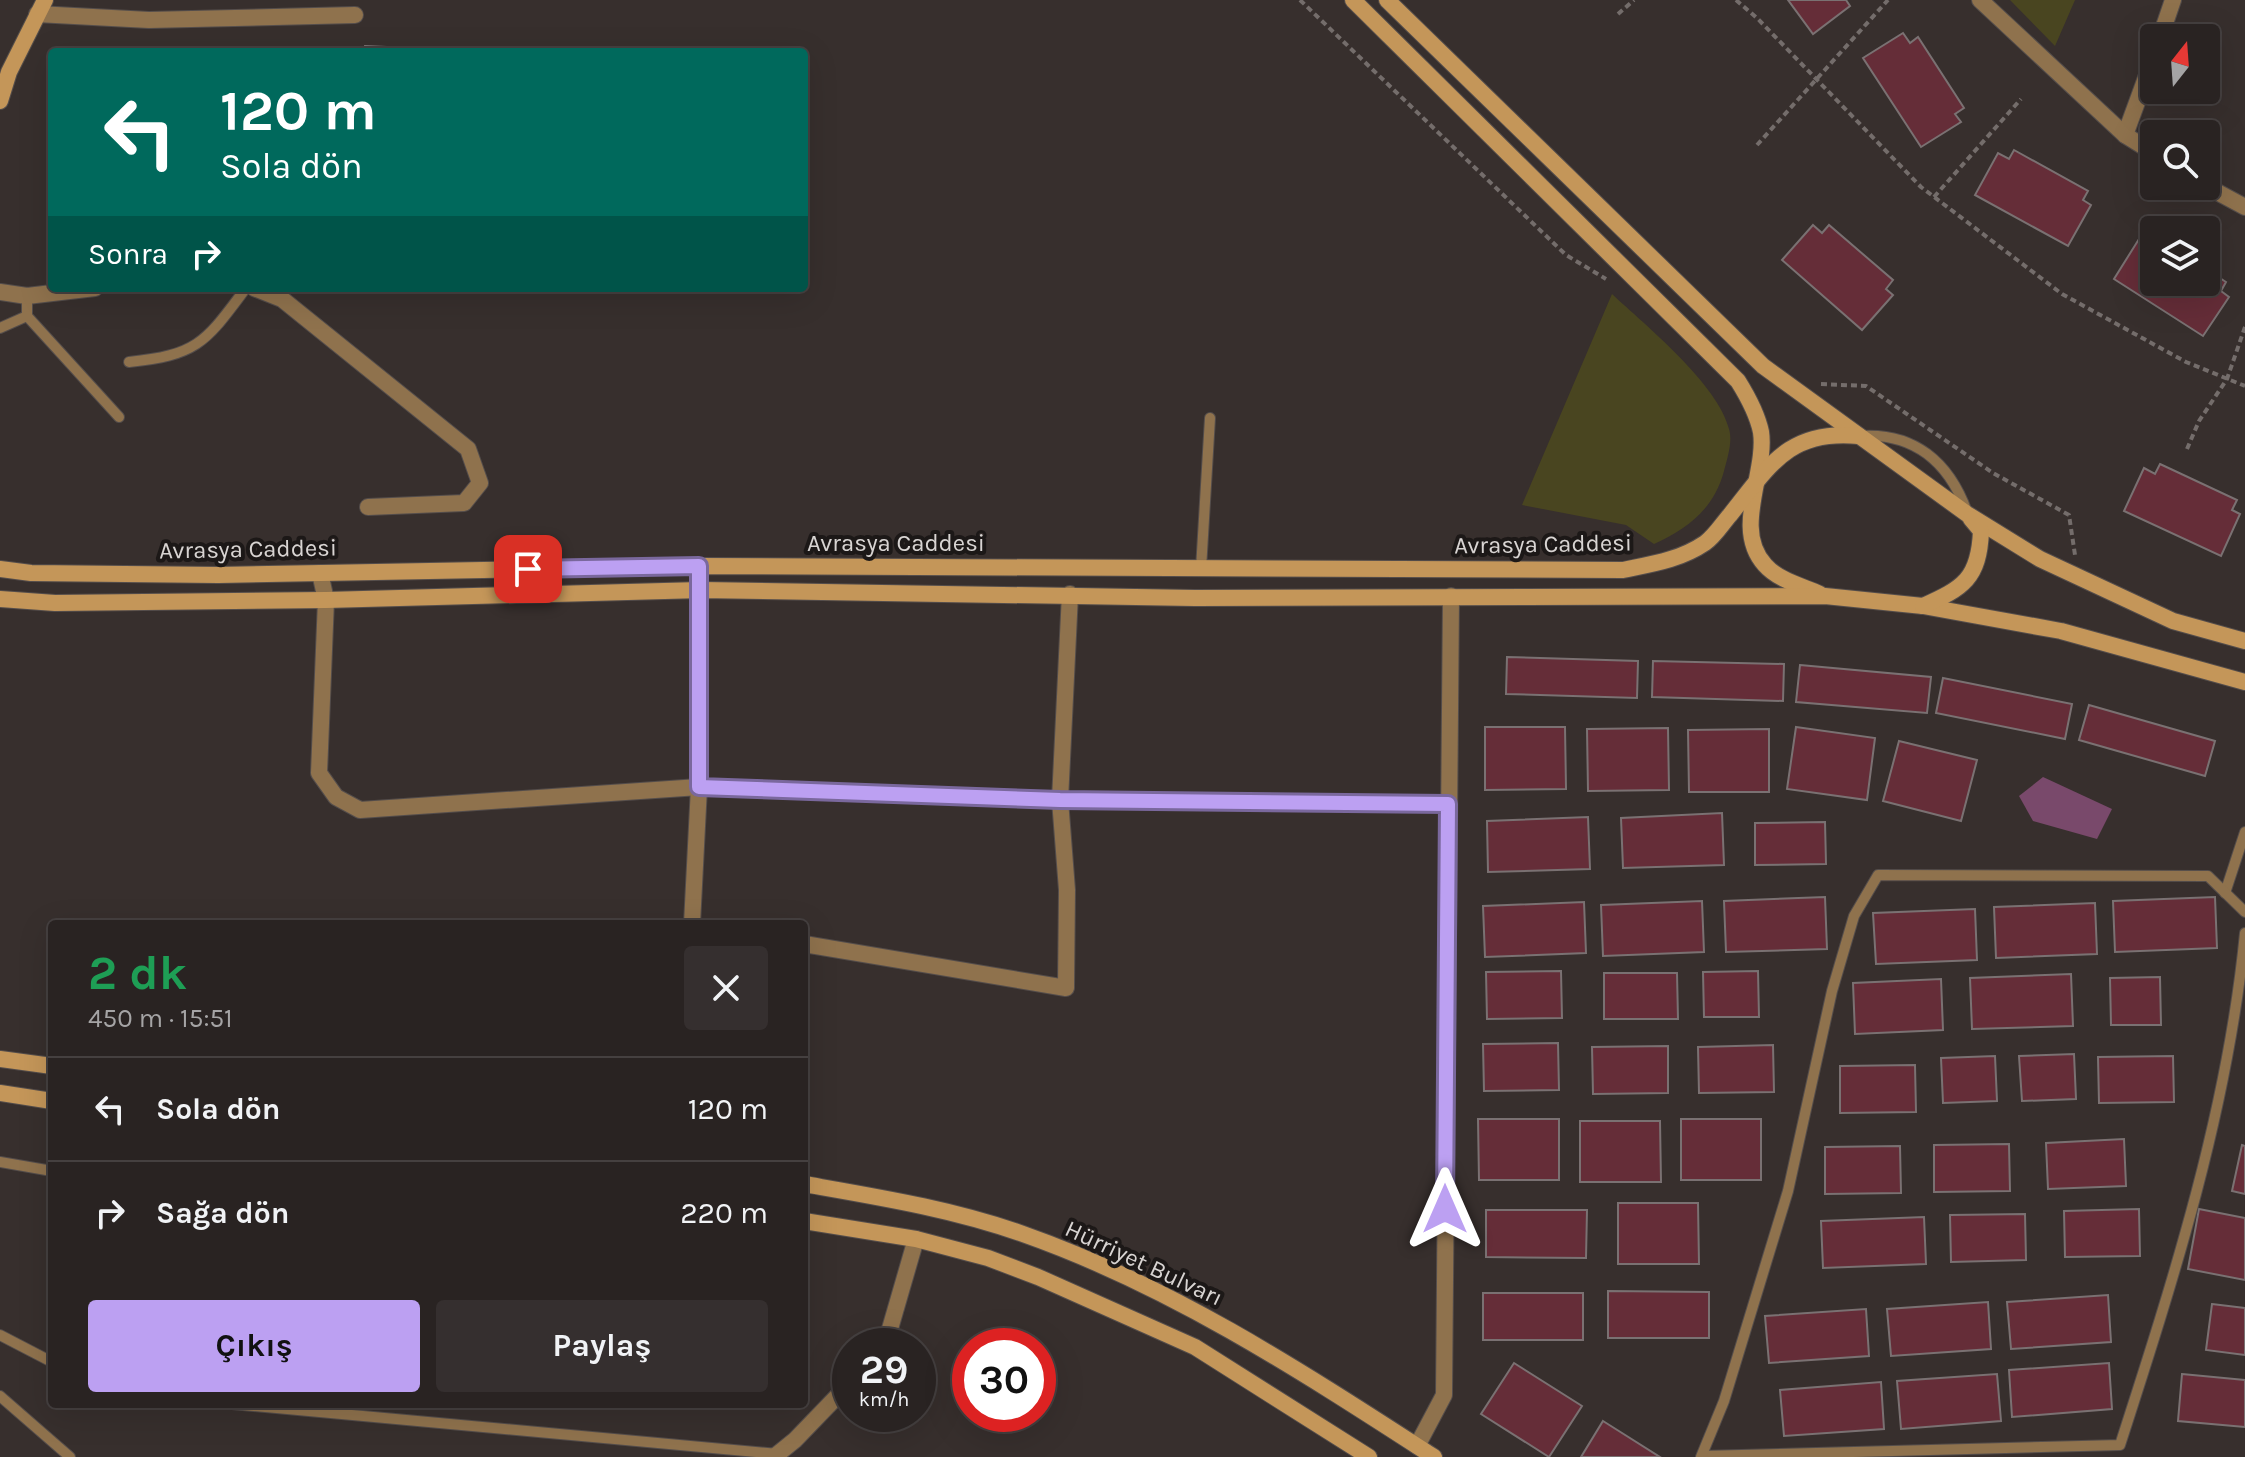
<!DOCTYPE html>
<html lang="tr">
<head>
<meta charset="utf-8">
<style>
	:root { --surface:#292322; --page:#352f2f; --text:#f1f3f6; --muted:#a5a4a5; --line:#454040; --accent:#bca0f2 }
	body { margin:0; font-family:Karla,sans-serif; background:var(--page); color:var(--text); height:100vh; display:flex; flex-direction:column; font-size:30px; white-space:nowrap }
	* { box-sizing:border-box; margin:0 }
	p { font-size:26px; color:var(--muted) }
	.icon { flex:none; width:44px; height:44px; fill:none; stroke:currentColor; stroke-width:2; stroke-linecap:round; stroke-linejoin:round }
	.map { position:relative; flex:1; overflow:hidden }
	.side { position:absolute; left:48px; top:920px; width:760px; height:488px; display:flex; flex-direction:column; background:var(--surface); border-radius:8px; box-shadow:0 8px 32px #0002,0 0 0 2px var(--line) }
	.side>* { flex:none }
	.banner { position:absolute; left:48px; top:48px; width:760px; height:244px; border-radius:8px; box-shadow:0 8px 32px #0002,0 0 0 2px var(--line); background:#00695c; color:#fff; overflow:hidden }
	.needle { width:52px; rotate:17deg }
	.fabs { position:absolute; left:2140px; top:24px; display:grid; gap:16px }
	.fabs a { display:grid; place-items:center; width:80px; height:80px; border-radius:8px; background:var(--surface); box-shadow:0 8px 32px #0002,0 0 0 2px var(--line); font-size:40px }
	.speed { position:absolute; left:832px; top:1328px; display:flex; gap:16px; font-size:40px; font-weight:700; text-align:center }
	.speed>* { display:grid; place-content:center; width:104px; height:104px; border-radius:50%; background:var(--surface); box-shadow:0 8px 32px #0002,0 0 0 2px var(--line); line-height:1 }
	.speed small { font-size:20px; font-weight:400 }
	.speed .limit { border:12px solid #d22; background:#fff; color:#111 }
	.pin { position:absolute; display:grid; place-items:center; width:68px; height:68px; color:#fff; margin:-34px; border-radius:16px; box-shadow:0 4px 12px #0006 }
	.me { position:absolute; width:88px; margin:-44px; rotate:0deg; stroke-linejoin:round; filter:drop-shadow(0 0 6px #0008) }
	.turn { display:flex; align-items:center; gap:28px; height:168px; padding:0 40px; font-size:36px }
	.turn .icon { width:104px; height:104px; stroke-width:2.5 }
	.turn b { display:block; font-size:56px; line-height:68px }
	.then { display:flex; align-items:center; height:76px; padding:0 40px; background:#0003; gap:16px; font-size:30px }
	.round { display:grid; place-items:center; flex:none; width:84px; height:84px; border-radius:8px; background:var(--page) }
	.head { display:flex; align-items:center; justify-content:space-between; height:136px; padding:0 40px }
	h1 { font-size:48px; font-weight:700; line-height:60px; color:#1e9e55 }
	.action { display:flex; gap:16px; margin-top:auto; padding:16px 40px }
	.action a { flex:1; height:92px; border-radius:8px; background:var(--accent); color:#111; font-size:32px; font-weight:700; line-height:92px; text-align:center }
	.action a+a { background:var(--page); color:var(--text) }
	ul { padding:0; list-style:none }
	li { display:flex; align-items:center; gap:24px; height:104px; padding:0 40px; border-top:2px solid var(--line) }
	li div { flex:1 }
	li b { display:block; font-size:30px }
	li em { font-style:normal }
	.map>svg:first-child { display:block }
	.green { fill:#494520 }
	.water { fill:#79496b }
	.building { fill:#652d38; stroke:#7a7172; stroke-width:2 }
	.lines { fill:none; stroke-linecap:round; stroke-linejoin:round }
	.lane-casing { stroke:#544d4b; stroke-width:12 }
	.street-casing { stroke:#544d4b; stroke-width:18 }
	.secondary-casing { stroke:#544d4b; stroke-width:18 }
	.path { stroke:#746d6b; stroke-width:4; stroke-dasharray:6 4; stroke-linecap:butt }
	.lane { stroke:#8f724d; stroke-width:10 }
	.street { stroke:#8f724d; stroke-width:16 }
	.secondary { stroke:#c49659; stroke-width:16 }
	.route-casing { stroke:#7a689d; stroke-width:20 }
	.route { stroke:#bca0f2; stroke-width:14 }
	.labels { text-anchor:middle; stroke-width:8; stroke-linejoin:round; paint-order:stroke }
	.street-label { font-size:24px; fill:#d8d4d2; stroke:#1c1817 }
</style>
</head>
<body>
<div class="map">
<svg width="2245" height="1457" viewBox="0 0 2245 1457">
	<rect width="100%" height="100%" fill="#372f2d"/>
	<g class="green">
		<path d="M2010,0h65l-20,46z"/>
		<path d="M1612,294c33,31 106,90 117,135 4,13 -2,30 -5,42 -10,38 -37,58 -70,73l-28,-19 -104,-20z"/>
	</g>
	<path class="water" d="M2043,777l69,32 -15,30 -64,-18 -14,-25z"/>
	<g class="building">
		<path d="M1788,0h58l4,6 -37,28z"/>
		<path d="M1903,33l7,10 8,-6 46,71 -9,6 6,8 -40,25 -58,-89z"/>
		<path d="M365,46l43,2 -1,4h-43z"/>
		<path d="M2014,150l74,41 -5,9 8,5 -23,41 -93,-51 23,-42 11,6z"/>
		<path d="M1813,225l9,8 7,-8 64,55 -7,9 7,6 -31,35 -80,-70z"/>
		<path d="M2139,239l11,6 4,-6v43h52v-13l20,13 -5,9 8,6 -26,39 -89,-57z"/>
		<path d="M2160,464l77,36 -5,10 8,4 -19,42 -97,-45 20,-43 11,6z"/>
		<path d="M1507,657l131,4 -1,37 -131,-4z"/>
		<path d="M1653,661l131,3 -1,37 -131,-4z"/>
		<path d="M1800,665l131,12 -4,36 -131,-11z"/>
		<path d="M1943,678l129,26 -7,35 -129,-26z"/>
		<path d="M2089,705l126,36 -10,35 -126,-36z"/>
		<path d="M1485,727h80l1,62 -81,1z"/>
		<path d="M1796,727l79,11 -8,62 -80,-11z"/>
		<path d="M1668,728l1,62 -81,1 -1,-62z"/>
		<path d="M1769,729v63h-80l-1,-62z"/>
		<path d="M1899,741l78,19 -16,61 -78,-20z"/>
		<path d="M1722,813l2,52 -101,3 -2,-50z"/>
		<path d="M1588,817l2,52 -102,3 -1,-51z"/>
		<path d="M1825,822l1,42 -71,1v-42z"/>
		<path d="M1825,897l2,52 -101,3 -2,-51z"/>
		<path d="M2215,897l2,51 -102,4 -2,-51z"/>
		<path d="M1702,901l2,51 -101,4 -2,-51z"/>
		<path d="M1584,902l2,51 -101,4 -2,-51z"/>
		<path d="M2095,903l2,51 -101,4 -2,-51z"/>
		<path d="M1975,909l2,51 -101,4 -3,-51z"/>
		<path d="M1561,971l1,47 -75,1 -1,-47z"/>
		<path d="M1758,971l1,46h-55l-1,-45z"/>
		<path d="M1604,973h73l1,46h-74z"/>
		<path d="M2071,974l2,52 -101,3 -2,-51z"/>
		<path d="M2160,977l1,48h-50l-1,-47z"/>
		<path d="M1941,979l2,51 -88,4 -2,-51z"/>
		<path d="M1558,1043l1,47 -75,1 -1,-47z"/>
		<path d="M1773,1045l1,47 -75,1 -1,-46z"/>
		<path d="M1668,1046v47l-75,1 -1,-47z"/>
		<path d="M2074,1054l2,45 -54,2 -3,-45z"/>
		<path d="M1995,1056l2,45 -54,2 -2,-45z"/>
		<path d="M2173,1056l1,46 -75,1 -1,-46z"/>
		<path d="M1915,1065l1,47 -76,1v-47z"/>
		<path d="M1478,1119h81v61h-80z"/>
		<rect x="1681" y="1119" width="80" height="61"/>
		<path d="M1580,1121h80l1,61h-81z"/>
		<path d="M2124,1139l2,47 -78,3 -2,-46z"/>
		<path d="M2009,1144l1,47 -76,1v-47z"/>
		<path d="M2242,1145l3,1v48l-13,-3z"/>
		<path d="M1900,1146l1,47 -76,1v-47z"/>
		<path d="M1618,1203h80l1,61h-81z"/>
		<path d="M2139,1209l1,47 -75,1 -1,-46z"/>
		<path d="M2199,1209l46,9v62l-57,-11z"/>
		<path d="M1486,1210h101l-1,48 -100,-1z"/>
		<path d="M2025,1214l1,46 -75,2 -1,-47z"/>
		<path d="M1924,1217l2,47 -103,4 -2,-47z"/>
		<path d="M1608,1291l101,1v46h-101z"/>
		<rect x="1483" y="1293" width="100" height="47"/>
		<path d="M2108,1295l3,47 -100,7 -4,-47z"/>
		<path d="M1988,1302l3,47 -100,7 -4,-47z"/>
		<path d="M2212,1304l33,4v47l-39,-5z"/>
		<path d="M1866,1309l3,47 -100,7 -4,-47z"/>
		<path d="M1514,1363l68,43 -33,51 -68,-43z"/>
		<path d="M2109,1363l3,46 -100,8 -3,-47z"/>
		<path d="M1997,1374l4,47 -100,8 -4,-48z"/>
		<path d="M2182,1374l63,6v47l-67,-6z"/>
		<path d="M1881,1382l3,47 -100,7 -4,-46z"/>
		<path d="M1603,1421l57,36h-79z"/>
	</g>
	<g class="lines">
		<g class="lane-casing">
			<g id="lane">
				<path d="M27,296v20l92,101"/>
				<path d="M0,328l27,-12"/>
				<path d="M129,362c70,-7 77,-21 117,-74"/>
				<path d="M1860,436c54,-4 89,26 107,76"/>
				<path d="M1201,569l9,-151"/>
				<path d="M2225,893l20,-61"/>
				<path d="M0,1162l52,9"/>
				<path d="M0,1335l52,27"/>
				<path d="M0,1396l70,61"/>
				<path d="M232,1404l546,50"/>
				<path d="M1702,1456l418,-11c54,-167 108,-336 125,-512"/>
				<path d="M1701,1457l23,-56 64,-210 44,-200 22,-75 24,-41 330,1 37,36"/>
			</g>
		</g>
		<g class="street-casing">
			<g id="street">
				<path d="M1980,0l145,135 29,18"/>
				<path d="M37,14l112,6 206,-5"/>
				<path d="M2160,38l13,-38"/>
				<path d="M2125,135l29,-79"/>
				<path d="M2206,186l39,21"/>
				<path d="M254,288l28,11 186,150 12,34 -16,20 -96,4"/>
				<path d="M0,292l27,4 68,-8"/>
				<path d="M320,573l6,27 -7,173 17,24 24,13 339,-23 361,13 10,-206"/>
				<path d="M692,924l7,-137v-221"/>
				<path d="M804,944l262,44 1,-98 -7,-90 388,4"/>
				<path d="M885,1346l31,-107"/>
				<path d="M1417,1446l27,-51 7,-799"/>
				<path d="M774,1457l21,-17 55,-57"/>
			</g>
		</g>
		<g class="secondary-casing">
			<g id="secondary">
				<path d="M1353,0l385,381c10,16 19,32 23,51 6,41 -29,97 4,133 13,15 37,21 55,29"/>
				<path d="M1387,0l376,366 204,148 73,45 133,62 72,20"/>
				<path d="M0,101l9,-29 36,-72"/>
				<path d="M0,569l31,4 187,2 481,-9 924,4c29,-6 57,-10 82,-27 10,-7 17,-19 25,-28 40,-50 59,-86 129,-79"/>
				<path d="M0,599l55,4 271,-3 375,-10 494,8 630,-2 98,10 138,25 184,51"/>
				<path d="M1923,606c40,-18 56,-27 58,-75l-10,-12"/>
				<path d="M0,1059l52,7"/>
				<path d="M0,1093l52,8"/>
				<path d="M804,1184c74,13 149,25 219,50 148,52 281,139 411,223"/>
				<path d="M804,1221l112,18 72,19 50,19 157,70 174,110"/>
			</g>
		</g>
		<g class="path">
			<path d="M1300,0l266,255 40,24"/>
			<path d="M1736,0l21,18 164,169 141,107 124,68 59,24"/>
			<path d="M1618,14l16,-14"/>
			<path d="M1757,145l131,-145"/>
			<path d="M1934,197l87,-98"/>
			<path d="M1821,384l45,2 127,87 76,42 6,40"/>
			<path d="M2187,449l12,-28 28,-42 18,-52"/>
		</g>
		<use href="#lane" class="lane"/>
		<use href="#street" class="street"/>
		<use href="#secondary" class="secondary"/>
	</g>
	<g class="lines">
		<g class="route-casing">
			<path id="route" d="M528,569l171,-3v221l361,13 388,4 -3,405"/>
		</g>
		<use href="#route" class="route"/>
	</g>
	<g class="labels">
		<g class="street-label">
			<text x="896" y="551">Avrasya Caddesi</text>
			<text transform="translate(1543 544) rotate(-1)" y="8">Avrasya Caddesi</text>
			<text transform="translate(248 549) rotate(-1)" y="8">Avrasya Caddesi</text>
			<text transform="translate(1144 1263) rotate(25)" y="8">Hürriyet Bulvarı</text>
		</g>
	</g>
</svg>
<div class="fabs">
<a><svg class="needle" viewBox="-14 -14 28 28"><path d="M0-13l5 13h-10z" fill="#e53935"/><path d="M0 13l5-13h-10z" fill="#a5a4a5"/></svg></a>
<a><svg class="icon" aria-label="search" viewBox="0 0 24 24"><circle cx="10" cy="10" r="6"/><path d="M15 15l6 6"/></svg></a>
<a><svg class="icon" aria-label="layers" viewBox="0 0 24 24"><path d="M12 4l9 5-9 5-9-5zM3 14l9 5 9-5"/></svg></a>
</div>
<div class="speed"><div>29<small>km/h</small></div><div class="limit">30</div></div>
<div class="pin" style="left:528px;top:569px;background:#d93025"><svg class="icon" aria-label="arrive" viewBox="0 0 24 24"><path d="M6 21V4h12l-3 4 3 4H6"/></svg></div>
<svg class="me" style="left:1445px;top:1209px" viewBox="-20 -20 40 40"><path d="M0-17L14 15 0 8-14 15z" fill="#bca0f2" stroke="#fff" stroke-width="4"/></svg>
<div class="banner">
<div class="turn"><svg class="icon" aria-label="left" viewBox="0 0 24 24"><path d="M17 20v-9H6M10 6l-5 5 5 5"/></svg><div><b>120 m</b>Sola dön</div></div>
<div class="then">Sonra<svg class="icon" aria-label="right" viewBox="0 0 24 24"><path d="M7 20v-9h11M14 6l5 5-5 5"/></svg></div>
</div>
<section class="side">
<div class="head"><div><h1>2 dk</h1><p>450 m · 15:51</p></div><a class="round"><svg class="icon" aria-label="close" viewBox="0 0 24 24"><path d="M6 6l12 12M18 6L6 18"/></svg></a></div>
<ul>
<li><svg class="icon" aria-label="left" viewBox="0 0 24 24"><path d="M17 20v-9H6M10 6l-5 5 5 5"/></svg><div><b>Sola dön</b></div><em>120 m</em></li>
<li><svg class="icon" aria-label="right" viewBox="0 0 24 24"><path d="M7 20v-9h11M14 6l5 5-5 5"/></svg><div><b>Sağa dön</b></div><em>220 m</em></li>
</ul>
<div class="action"><a>Çıkış</a><a>Paylaş</a></div>
</section>
</div>
</body>
</html>
